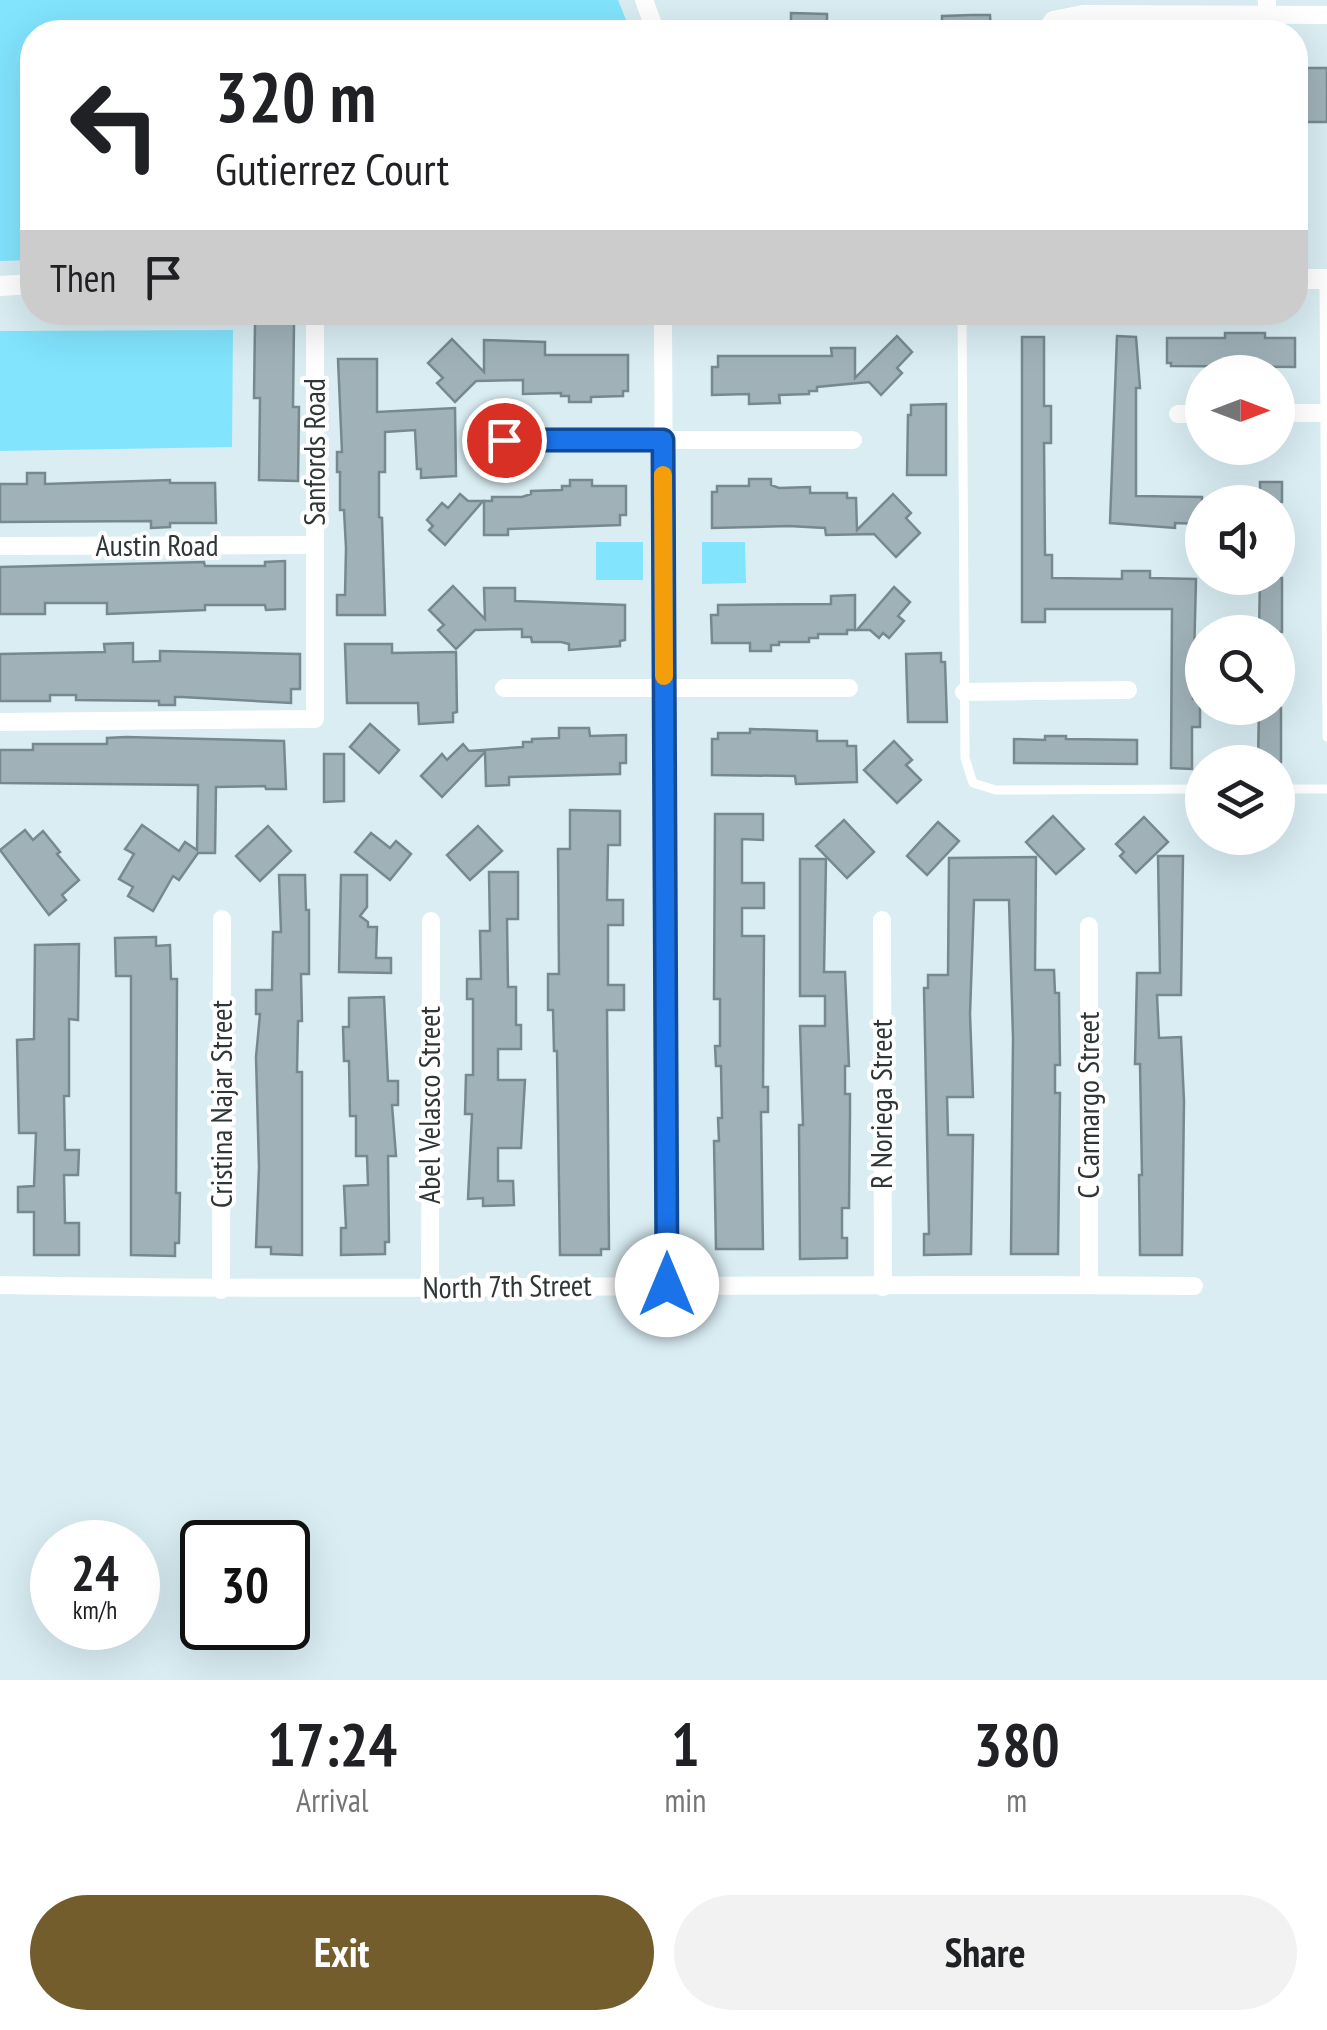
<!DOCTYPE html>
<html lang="en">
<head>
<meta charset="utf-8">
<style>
	:root { --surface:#fff; --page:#f2f2f2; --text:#202124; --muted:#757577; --accent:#735d2d }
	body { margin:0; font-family:"PT Sans Narrow",sans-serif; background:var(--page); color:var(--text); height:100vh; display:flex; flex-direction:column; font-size:38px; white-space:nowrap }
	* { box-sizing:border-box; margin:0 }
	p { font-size:32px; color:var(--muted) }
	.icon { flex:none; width:55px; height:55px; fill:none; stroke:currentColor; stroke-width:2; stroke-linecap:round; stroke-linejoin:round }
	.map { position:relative; height:1680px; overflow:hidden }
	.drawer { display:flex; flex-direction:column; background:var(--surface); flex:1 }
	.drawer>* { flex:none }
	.top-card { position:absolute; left:20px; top:20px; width:1288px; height:305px; border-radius:40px; box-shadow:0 10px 40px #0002; background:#fff; color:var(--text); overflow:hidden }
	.needle { width:65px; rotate:90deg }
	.buttons { position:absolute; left:1185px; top:355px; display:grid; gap:20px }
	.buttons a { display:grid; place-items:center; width:110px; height:110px; border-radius:50%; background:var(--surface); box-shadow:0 10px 40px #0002; font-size:50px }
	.speed { position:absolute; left:30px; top:1520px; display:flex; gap:20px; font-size:50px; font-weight:700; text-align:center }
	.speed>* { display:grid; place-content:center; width:130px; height:130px; border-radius:50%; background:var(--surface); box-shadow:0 10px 40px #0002; line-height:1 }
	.speed small { font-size:25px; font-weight:400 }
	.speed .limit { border:5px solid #111; border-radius:15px; background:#fff; color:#111 }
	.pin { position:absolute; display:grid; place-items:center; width:85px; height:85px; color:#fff; margin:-42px; border:5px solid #fff; border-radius:50%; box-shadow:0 2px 10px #0007 }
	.me { position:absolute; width:110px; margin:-55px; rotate:0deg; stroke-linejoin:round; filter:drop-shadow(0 0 8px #0008) }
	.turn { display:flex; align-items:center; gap:35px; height:210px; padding:0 30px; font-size:45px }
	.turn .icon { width:130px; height:130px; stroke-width:2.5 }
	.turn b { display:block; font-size:70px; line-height:85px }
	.then { display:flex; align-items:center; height:95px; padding:0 30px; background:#0003; gap:20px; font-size:38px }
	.eta { display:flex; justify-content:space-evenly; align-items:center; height:170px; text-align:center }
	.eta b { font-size:60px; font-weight:700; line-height:70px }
	.action { display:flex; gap:20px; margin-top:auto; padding:20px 30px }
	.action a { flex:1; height:115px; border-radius:60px; background:var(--accent); color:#fff; font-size:40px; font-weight:700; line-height:115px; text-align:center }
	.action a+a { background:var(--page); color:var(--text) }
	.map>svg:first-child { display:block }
	.green { fill:#82e4fd }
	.building { fill:#a0b2b8; stroke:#77898e; stroke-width:2.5 }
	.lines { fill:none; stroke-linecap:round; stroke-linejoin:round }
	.service { stroke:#fff; stroke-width:9 }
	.minor { stroke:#fff; stroke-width:18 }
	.tertiary { stroke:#fff; stroke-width:20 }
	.route-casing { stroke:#114b97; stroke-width:25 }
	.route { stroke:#1a73e8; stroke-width:18 }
	.slow { stroke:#f59e0b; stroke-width:18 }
	.labels { text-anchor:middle; stroke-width:8; stroke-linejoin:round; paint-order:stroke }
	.street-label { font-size:30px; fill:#2f3638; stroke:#fff }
</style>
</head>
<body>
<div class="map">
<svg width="1327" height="1680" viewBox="0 0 1327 1680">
	<rect width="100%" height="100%" fill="#d9edf3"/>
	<g class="green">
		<path d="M0,0h618l13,32h-599v228l-32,1z"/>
		<path d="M233,330l-1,117 -232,4v-120z"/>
		<rect x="596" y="542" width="47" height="38"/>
		<path d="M702,542h43l1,41 -44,1z"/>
	</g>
	<g class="building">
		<path d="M791,13l36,1v18h-36z"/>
		<path d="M972,15h18l1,17h-49v-16z"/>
		<rect x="1304" y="68" width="23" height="54"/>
		<path d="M255,323h39l-1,84h6l-1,74 -39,-1 1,-82h-6z"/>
		<path d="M1225,333h40v5h30v29l-124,-1v-3h-4v-25h58z"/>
		<path d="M897,336l15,16 -15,16 5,5 -21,22 -12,-13 -52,5v4h-8v3l-30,1 1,8 -31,1v-10l-37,1v-28h6v-11h114l-1,-8h24v30z"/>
		<path d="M1117,336l19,1 4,51h-4v108l66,1v27l-27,-1v5l-65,-5z"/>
		<path d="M1022,337h22v69h7v37h-7l1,112h7v23l70,1v-8h28v7l46,1 -3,120h7v28h-8v42l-21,-1 1,-159h-127v13h-23z"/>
		<path d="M452,339l32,33v-32l61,2v13h83v36h-5v5l-32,1v5h-22v-6h-8v-3l-38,1v-14l-47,1 -21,21 -18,-19 6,-5 -15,-15z"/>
		<path d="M338,359h39v53l78,-4 1,68 -35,2v-9h-4l-2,-39 -30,2v40h-6v45l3,1 3,97h-48v-20h8l1,-47 -2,-38h-4v-38h-3v-20h5z"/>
		<path d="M946,404v71h-39l1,-60h3v-10z"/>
		<path d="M27,473h18v11l125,-4v3h45l1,40h-46v4l-19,1v-7l-151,1v-38h27z"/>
		<path d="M749,479h22v6l8,3 31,-1v6h37v5h9l1,32 36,-36 18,19 -5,5 14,15 -24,24 -22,-23 -48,1 -1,-7 -36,-2 -77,2v-36h5v-6h32z"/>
		<path d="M570,480h22v6h34v29h-6v10l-112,4v6h-24v-34h8v-4h30l9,-3v-3l31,-1v-4h8z"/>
		<rect x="1260" y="482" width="22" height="20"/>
		<path d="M460,494l8,7h15l-38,44 -16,-15 4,-4 -6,-6 15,-17 6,5z"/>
		<path d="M285,561v48l-19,1 -1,-5h-60v5l-98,4v-11h-62v11h-45v-47l204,-5 1,4h60v-4z"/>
		<path d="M1260,578h22v54h-23z"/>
		<path d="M453,586l32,33 -1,-31h31v13l110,4v35l-5,1v5l-51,4v-6l-8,-2h-29l-1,-5h-9v-8l-47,1 -19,19 -18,-19 6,-5 -15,-15z"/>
		<path d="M894,587l16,15 -12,14 6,5 -15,17 -6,-5 -4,5 -9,-8h-13z"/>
		<path d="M855,595v35h-8v4h-29v4h-9v4h-30v3h-8v6h-21v-8h-38l-1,-28h7v-10l113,-1v-8z"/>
		<path d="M133,643v19l27,-1v-10l140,3v35h-9v14l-109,-6h-7v8h-16v-4l-83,-1v-5h-26v6h-50v-47l105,-2 -1,-8z"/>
		<path d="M345,644h47v9l64,-1 1,60 -4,1v9l-34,2 -1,-21h-71z"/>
		<path d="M941,653v9h4l2,60h-39l-2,-68z"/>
		<path d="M1259,708h22v54h-23z"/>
		<path d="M370,724l29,26 -20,23 -29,-26z"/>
		<path d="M559,728h30l1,8 36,-1v28h-6v11l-111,3v8l-23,1 -1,-34 -43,45 -21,-21 21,-22 5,6 16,-16 6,7 54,-4v-5h9v-3l27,-1z"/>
		<path d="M750,729l67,2v10h30v5h9l1,36 -61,2 -1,-8 -83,-1v-36h6v-6h32z"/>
		<path d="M1045,736h21v3l71,1v24l-123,-1v-24l31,1z"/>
		<path d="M126,737l158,4 2,48h-20l-1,-3 -49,1 -1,66h-17l-19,27 -6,-4 -20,35 -25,-15 5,-9 -14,-8 15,-25 -9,-5 17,-24 37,26 6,-9 12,8 1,-65 -198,-2v-33h33v-6h74v-6z"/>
		<path d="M894,741l18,19 -6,5 15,15 -24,23 -33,-33z"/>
		<path d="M324,754h20v47l-20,1z"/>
		<path d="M570,810l50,1v34h-12l-1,55h16v25h-15v60h16v25h-17l2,239h-8v6h-41l-3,-204h-3l-1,-41h-5v-36h11l-1,-125h12z"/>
		<path d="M715,814h48v26l-21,-1v44h22v25h-22v28h22l-1,151h5v25h-7l2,137h-47l-2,-108h5l-1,-23h4l-1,-52h-5l-1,-20h5v-47h-6z"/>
		<path d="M1053,816l31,33 -28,25 -30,-32z"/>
		<path d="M1144,817l24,25 -32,31 -16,-17 4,-4 -8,-8z"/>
		<path d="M844,820l30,32 -27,26 -31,-32z"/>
		<path d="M938,822l21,19 -32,34 -20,-19z"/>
		<path d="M268,826l23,25 -31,30 -24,-25z"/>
		<path d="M478,826l24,25 -32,29 -23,-25z"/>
		<path d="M25,830l8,10 10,-9 17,21 -3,2 22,26 -17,15 4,5 -17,15 -49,-65z"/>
		<path d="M371,833l19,15 6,-7 15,13 -21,26 -35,-28z"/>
		<path d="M1158,856h25l-2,139h-24l2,43 22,-1 3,64 -2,154h-42l-1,-80h3l-2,-111h-5l2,-91h23z"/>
		<path d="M1036,857l-1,113h19l1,23h4l1,72h-5v28h5l-2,161h-47l2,-216 -4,-138h-35l-4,114 3,83h-26l1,38h25l-2,119 -47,1v-21h5l-5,-246h4v-13h20l1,-117z"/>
		<path d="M800,859h26l-2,113h21l4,94h-4v28h5v20l-1,94h-7v30h5v20l-47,1 -1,-134h4l-3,-99h25v-30h-25z"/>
		<path d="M489,872h29v47h-11l1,68h8v38h5v24h-23v31h27l-4,68h-23v33h15l1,24 -31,1v-8l-15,1 4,-85h-7l1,-39h7v-76h-6v-20h14l-1,-48h10z"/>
		<path d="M279,875h26l1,35h3v64h-8l1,47h-4l-1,51h5v183l-31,-1v-7h-15l3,-80 -3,-110 4,-43h-4v-24h16l1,-58h8z"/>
		<path d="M341,875h26v32l-7,9 8,6v5h9l-1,31h15v15l-52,-1z"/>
		<path d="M156,937v9l14,-1 1,34h6l-1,214h4l-1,50h-4v13l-44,-1v-279h-15l-1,-38z"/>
		<path d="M79,944l-1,76 -9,-1v77h-5l1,54h14l-1,25h-14l1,48h14v32h-45v-43h-16v-25l16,-1 2,-53h-17l-2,-93 17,-1 1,-94z"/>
		<path d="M384,997l4,84h10v24h-6l4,51h-8l1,86h-4v12l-44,1v-27h5l-2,-42 24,-1 -1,-29h-11v-40h-6l-1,-55h-5l-1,-34h6v-29z"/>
	</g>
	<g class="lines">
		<g class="service">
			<path d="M1324,281l3,456"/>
			<path d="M962,312l3,446 8,25 23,7 206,-1"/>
			<path d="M1278,789h49"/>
		</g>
		<g class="minor">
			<path d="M644,0l12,32"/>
			<path d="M1045,32l8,-12 30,-6 244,1"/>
			<path d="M1267,32v-32"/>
			<path d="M663,312l4,973"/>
			<path d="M1278,413h47"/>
			<path d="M1178,414h24"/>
			<path d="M504,440h349"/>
			<path d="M0,546l315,-1"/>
			<path d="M504,688h345"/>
			<path d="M964,692l164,-2"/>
			<path d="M0,722l315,-3v-407"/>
			<path d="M882,920l1,367"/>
			<path d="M1089,926v359"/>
			<path d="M0,1285c398,8 796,-4 1194,1"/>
			<path d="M430,1288l1,-367"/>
			<path d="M221,1290l1,-371"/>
		</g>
		<g class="tertiary">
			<path d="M1295,279h32"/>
			<path d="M0,286l32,-2"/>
		</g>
	</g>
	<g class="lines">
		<g class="route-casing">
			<path id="route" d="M504,440h159l4,845"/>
		</g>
		<use href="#route" class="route"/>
		<path class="slow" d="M663,475l1,201"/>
	</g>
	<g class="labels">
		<g class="street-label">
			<text transform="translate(315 452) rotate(-90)" y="10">Sanfords Road</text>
			<text x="157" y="556">Austin Road</text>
			<text transform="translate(222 1104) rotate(-90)" y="10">Cristina Najar Street</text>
			<text transform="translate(882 1104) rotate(-90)" y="10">R Noriega Street</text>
			<text transform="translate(430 1105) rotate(-90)" y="10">Abel Velasco Street</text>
			<text transform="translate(1089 1105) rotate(-90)" y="10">C Carmargo Street</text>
			<text transform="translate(507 1287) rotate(-1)" y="10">North 7th Street</text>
		</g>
	</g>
</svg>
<div class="buttons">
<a><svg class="needle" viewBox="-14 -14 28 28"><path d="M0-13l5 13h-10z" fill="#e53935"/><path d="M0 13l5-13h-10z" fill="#757577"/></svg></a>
<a><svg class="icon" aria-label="sound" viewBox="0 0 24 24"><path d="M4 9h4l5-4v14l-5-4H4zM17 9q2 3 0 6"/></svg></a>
<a><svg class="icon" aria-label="search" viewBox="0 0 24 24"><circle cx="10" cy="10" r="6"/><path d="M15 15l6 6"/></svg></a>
<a><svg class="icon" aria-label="layers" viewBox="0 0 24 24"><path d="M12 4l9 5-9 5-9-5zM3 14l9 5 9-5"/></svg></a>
</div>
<div class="speed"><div>24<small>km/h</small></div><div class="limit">30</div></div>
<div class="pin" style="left:504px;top:440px;background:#d93025"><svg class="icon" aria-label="arrive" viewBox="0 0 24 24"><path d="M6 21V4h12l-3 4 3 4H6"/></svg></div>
<svg class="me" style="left:667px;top:1285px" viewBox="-20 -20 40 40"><circle r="19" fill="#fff"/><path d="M0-13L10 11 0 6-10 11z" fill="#1a73e8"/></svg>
<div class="top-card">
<div class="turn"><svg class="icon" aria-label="left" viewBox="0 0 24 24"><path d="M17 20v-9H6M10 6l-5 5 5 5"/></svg><div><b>320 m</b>Gutierrez Court</div></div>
<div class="then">Then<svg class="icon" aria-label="arrive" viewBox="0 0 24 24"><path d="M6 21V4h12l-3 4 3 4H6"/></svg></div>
</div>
</div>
<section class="drawer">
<div class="eta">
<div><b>17:24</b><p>Arrival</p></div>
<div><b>1</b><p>min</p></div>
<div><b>380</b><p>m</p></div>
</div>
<div class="action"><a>Exit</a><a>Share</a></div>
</section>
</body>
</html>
